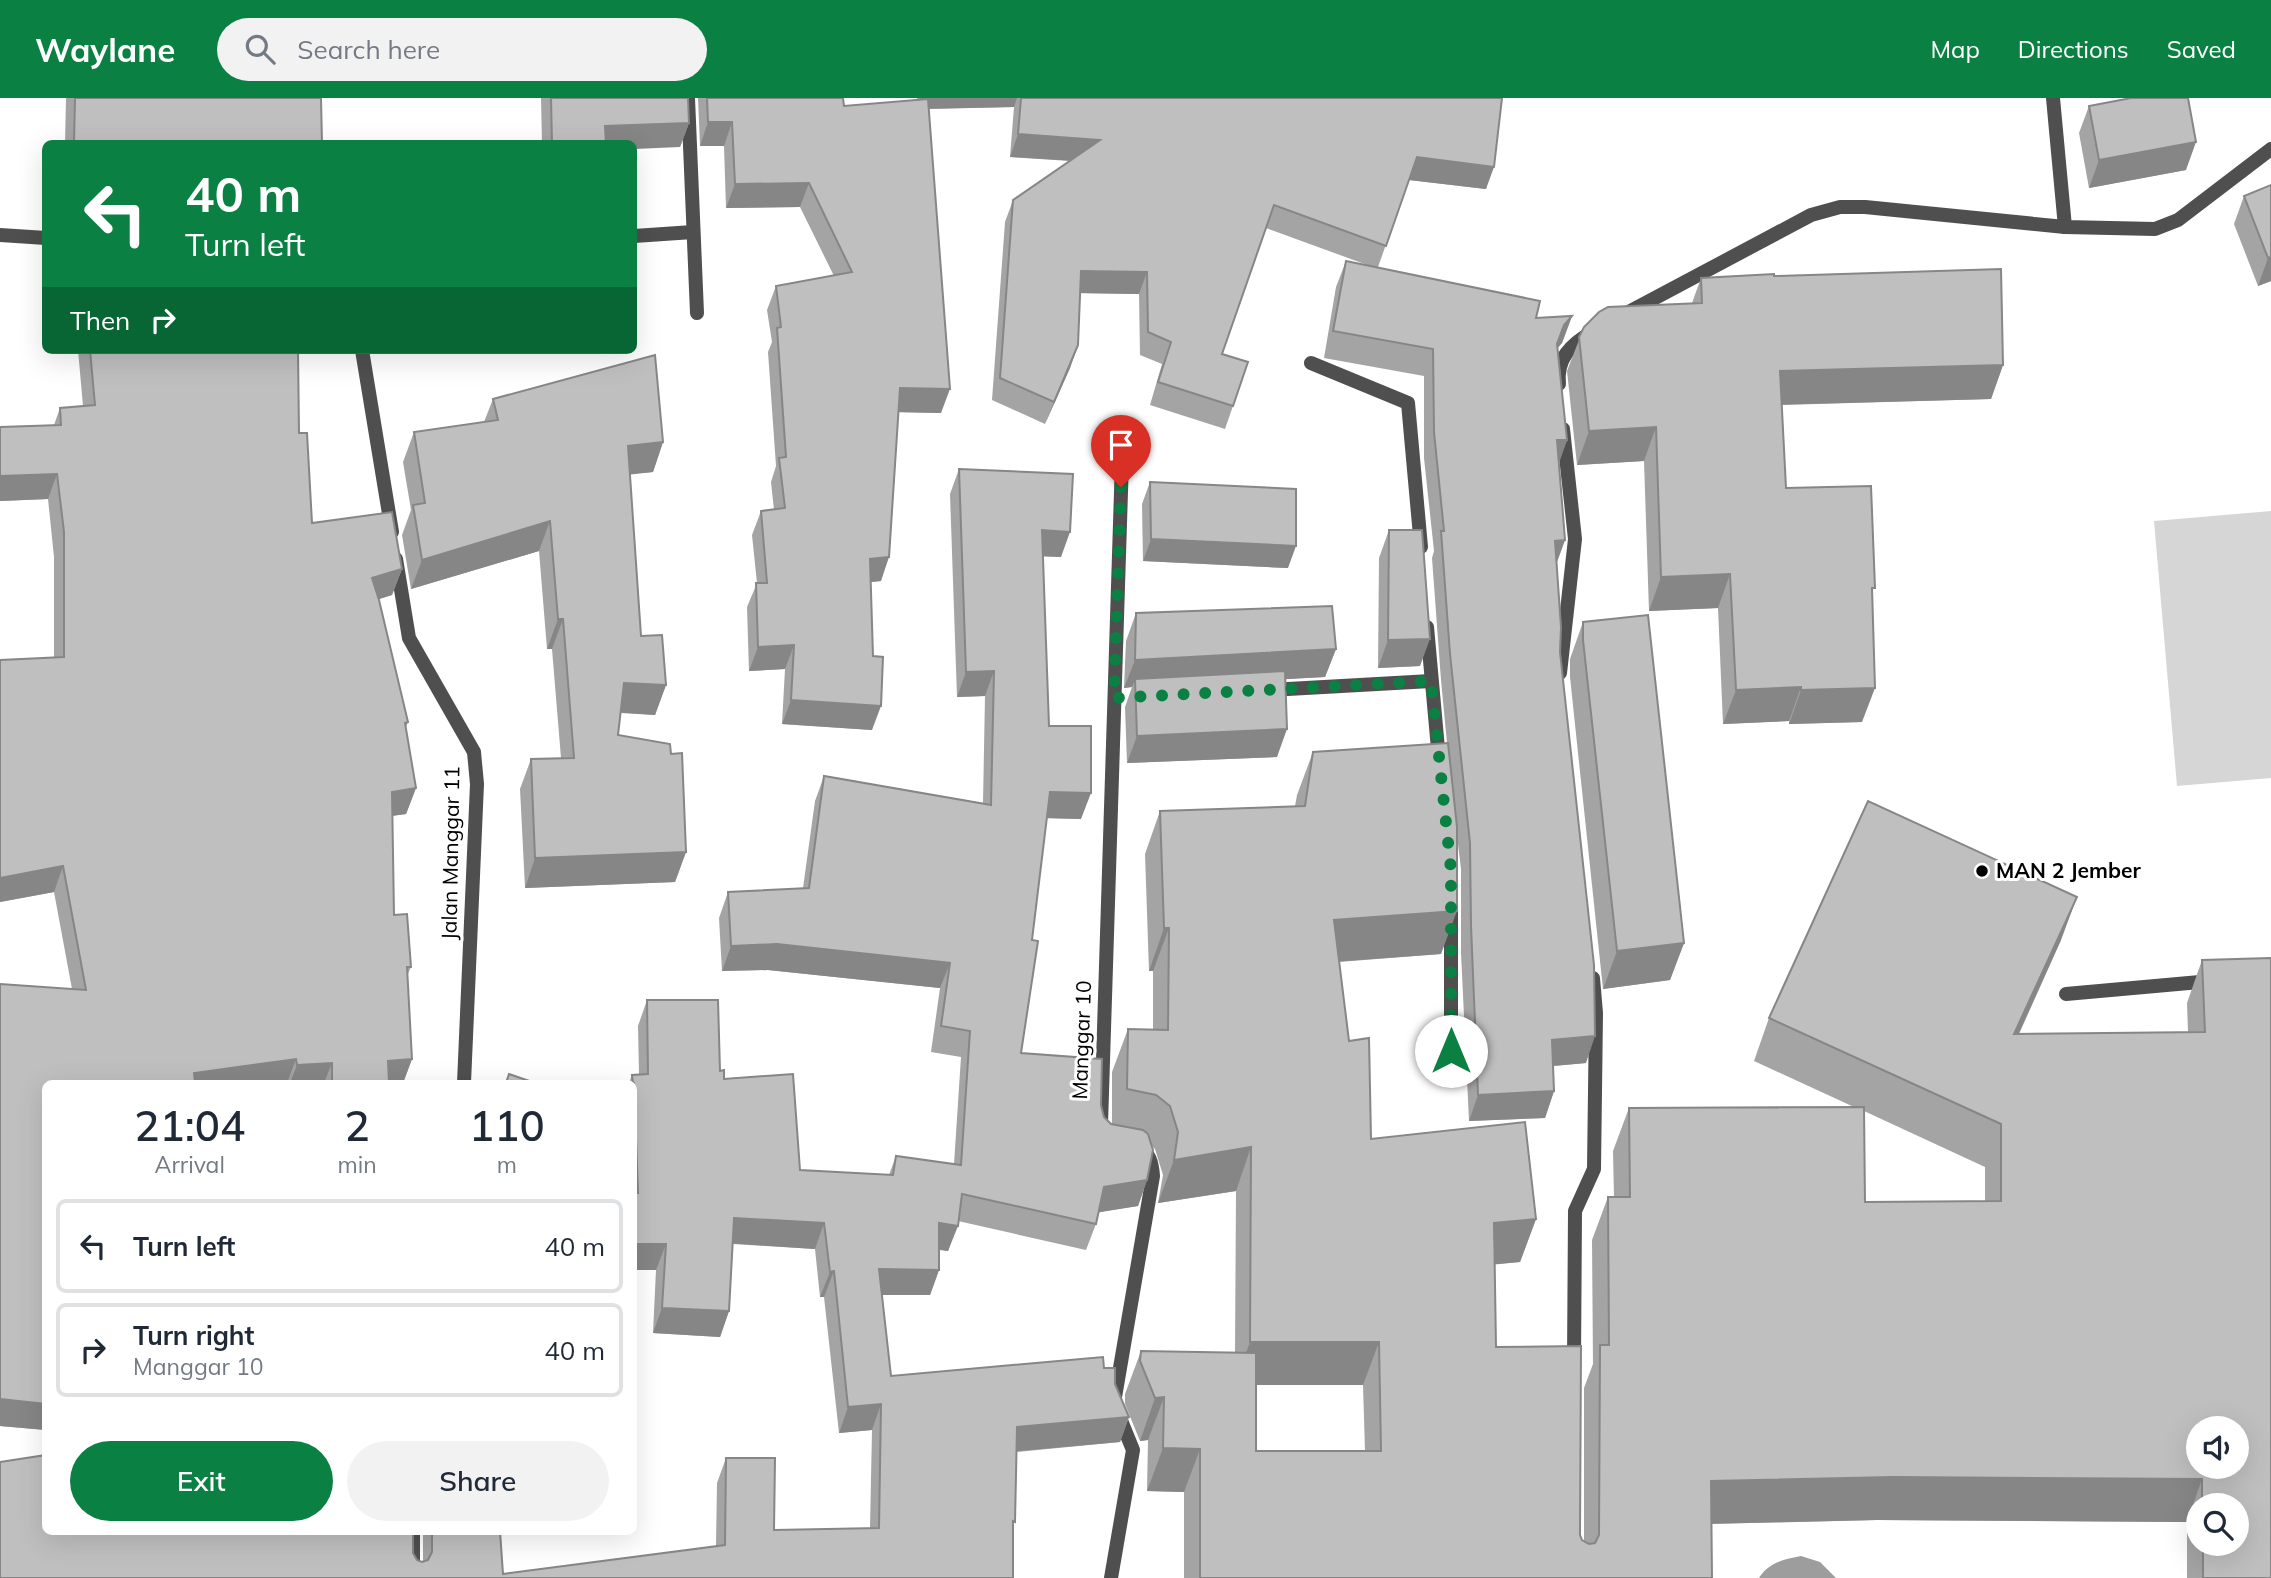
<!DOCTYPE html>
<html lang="en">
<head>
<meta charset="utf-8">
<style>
	:root { --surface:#fff; --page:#f2f2f3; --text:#1f2937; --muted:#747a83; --line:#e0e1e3; --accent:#0b8043 }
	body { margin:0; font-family:Mulish,sans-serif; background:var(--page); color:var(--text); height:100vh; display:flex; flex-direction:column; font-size:26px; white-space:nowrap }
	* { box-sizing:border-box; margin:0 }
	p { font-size:23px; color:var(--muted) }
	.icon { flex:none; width:38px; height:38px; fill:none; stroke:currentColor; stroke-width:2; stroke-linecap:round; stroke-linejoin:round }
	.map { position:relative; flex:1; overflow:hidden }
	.side { position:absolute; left:42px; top:982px; width:595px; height:455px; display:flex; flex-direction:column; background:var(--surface); border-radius:10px; box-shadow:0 7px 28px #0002 }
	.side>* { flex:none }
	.hud { position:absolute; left:42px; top:42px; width:595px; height:214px; border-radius:10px; box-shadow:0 7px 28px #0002; background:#0b8043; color:#fff; overflow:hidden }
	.fabs { position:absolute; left:2186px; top:1318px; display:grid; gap:14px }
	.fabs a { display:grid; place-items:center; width:63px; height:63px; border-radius:50%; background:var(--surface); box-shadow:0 7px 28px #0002; font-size:35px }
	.pin { position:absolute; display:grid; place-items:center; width:60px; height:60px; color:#fff; margin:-72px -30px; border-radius:50% 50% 50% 0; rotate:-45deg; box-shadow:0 0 7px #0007 }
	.pin .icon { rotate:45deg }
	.me { position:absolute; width:77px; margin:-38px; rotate:0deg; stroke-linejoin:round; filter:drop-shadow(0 0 5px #0008) }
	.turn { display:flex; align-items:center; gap:24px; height:147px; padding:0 28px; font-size:32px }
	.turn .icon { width:91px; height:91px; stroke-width:2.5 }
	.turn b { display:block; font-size:49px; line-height:60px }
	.then { display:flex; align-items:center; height:66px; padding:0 28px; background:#0003; gap:14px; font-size:26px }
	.eta { display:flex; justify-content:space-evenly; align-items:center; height:119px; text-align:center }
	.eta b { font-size:42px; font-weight:600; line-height:49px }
	.cta { display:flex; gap:14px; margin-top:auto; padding:14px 28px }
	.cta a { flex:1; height:80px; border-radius:42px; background:var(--accent); color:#fff; font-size:28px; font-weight:600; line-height:80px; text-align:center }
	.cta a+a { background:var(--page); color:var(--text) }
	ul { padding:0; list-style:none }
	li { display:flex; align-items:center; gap:21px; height:94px; margin:0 14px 10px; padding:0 14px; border:4px solid var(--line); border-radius:10px }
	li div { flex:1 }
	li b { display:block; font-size:26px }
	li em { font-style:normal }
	header { display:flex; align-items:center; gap:42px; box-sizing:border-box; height:98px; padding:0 35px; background:var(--accent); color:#fff }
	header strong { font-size:33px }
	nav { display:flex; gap:38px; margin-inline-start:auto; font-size:24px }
	.search { width:490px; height:63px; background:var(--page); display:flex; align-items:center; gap:18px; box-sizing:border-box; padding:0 24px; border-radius:38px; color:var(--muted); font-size:26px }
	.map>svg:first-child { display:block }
	.pitch { fill:#d6d6d6 }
	.water { fill:#9d9d9d }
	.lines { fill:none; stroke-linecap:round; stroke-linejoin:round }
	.lane { stroke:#4f4f4f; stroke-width:14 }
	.street { stroke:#4f4f4f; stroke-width:14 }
	.wall { fill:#a4a4a4; fill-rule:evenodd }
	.shaded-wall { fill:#868686 }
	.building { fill:#bfbfbf; stroke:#868686; stroke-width:2; fill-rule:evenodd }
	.route { stroke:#0b8043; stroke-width:12; stroke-dasharray:0 21.6 }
	.poi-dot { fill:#000; stroke:#fff; stroke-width:2.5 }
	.labels { text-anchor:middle; stroke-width:6; stroke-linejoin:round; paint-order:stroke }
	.street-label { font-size:21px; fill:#000; stroke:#fff }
	.poi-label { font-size:21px; font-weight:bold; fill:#000; stroke:#fff; text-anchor:start }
</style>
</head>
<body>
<header>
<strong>Waylane</strong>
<div class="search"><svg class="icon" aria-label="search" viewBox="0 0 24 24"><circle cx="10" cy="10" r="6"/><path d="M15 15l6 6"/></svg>Search here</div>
<nav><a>Map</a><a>Directions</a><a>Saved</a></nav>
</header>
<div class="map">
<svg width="2271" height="1480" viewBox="0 0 2271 1480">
	<rect width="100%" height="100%" fill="#fff"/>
	<path class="pitch" d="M2271,413v267l-94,8 -23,-265z"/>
	<path class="water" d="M1801,1458l19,6 16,16h-77c9,-15 25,-19 42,-22z"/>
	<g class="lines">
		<path class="lane" d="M2066,896l145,-13"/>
		<g class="street">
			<path d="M688,0l9,215"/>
			<path d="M2053,0l12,129"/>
			<path d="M0,137l46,3"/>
			<path d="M634,138l59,-4"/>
			<path d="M1625,216l186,-99 29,-8h25l200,20 90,2 23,-9 93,-71"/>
			<path d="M362,252l30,182"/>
			<path d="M1311,265l97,40 13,144"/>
			<path d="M1559,286c-3,-25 12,-40 33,-52"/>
			<path d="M396,461l13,79 65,114 3,32 -13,299"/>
			<path d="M1427,529l12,133"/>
			<path d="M1560,575l15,-134 -12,-110"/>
			<path d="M1268,592l163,-9"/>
			<path d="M1451,811v142"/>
			<path d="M1101,1026l21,-664"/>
			<path d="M1574,1265l1,-152 19,-42 2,-156 -3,-35"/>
			<path d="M413,1433v47"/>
			<path d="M1111,1480l22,-128 -18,-44v-9l38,-221c-1,-14 -3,-22 -15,-30"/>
		</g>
	</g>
	<g class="wall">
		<path d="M66,0h255l1,46h-257z"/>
		<path d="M541,0h147l1,25 -9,24 -46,-3h-92z"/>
		<path d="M698,0h145l1,8 73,-6v-2h585l-16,91 -77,-9 -31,87 158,51 36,-2 -10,27 -4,5 9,92 -9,24 7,76 -8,22 3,90 26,411 -33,3 1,25 -9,27 -76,3 -8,-168v-84l-4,-33 -16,118 -102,8 10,79 22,98 165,80 -16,43 -25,2 1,83 86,193 2,1v-153l9,-24 -1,-124 16,-43h6l-1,-46 16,-43 225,-1 -100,-46 15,-43 292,-78 -42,94 169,-2 -1,-29 15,-43 69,618h-84v-56l-310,-2 -165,4v54h-528v-86l-37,-1 1,-51 -8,1 -15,-37v-10l16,-43 94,2 1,-162 -78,12 5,-28 -8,-26 -3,-3 -5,34 -9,26 -40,6 -2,12 -10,26 -128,-29 -10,30 -9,-1v20l-9,25h-48l9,81 213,-8 11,16 14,33 -9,25 -103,10 -4,76v50h-1013l413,-25 4,7 6,2v-31h77l3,43 213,-28 1,-63 9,-25 48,72 96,-1 2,-99 -33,3 -15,-136h-4l-5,-48 -82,-5 -4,67 -9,26 -67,-4 3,-63h-22v-187h-5l3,-8 7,-1 -1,-48 9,-26 73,71 4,8 76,91 89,5 7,-19 58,8 7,-107 -30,-5 9,-64 -172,-18 -46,1 -3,-53 9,-26 75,-4 12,-87 9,-25 159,27 2,-107 -28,1 -7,-203 9,-25 102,88 -18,-1 6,170 32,93 -34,-1 -15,122 -11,113 80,52 3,12 8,7v-52l16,-43h25v-58h-4l-4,-117 15,-43 135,-5 2,-11 16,-43 134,-9 -6,-63 -9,-122 2,-7 -10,-93v-82l-100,-18 12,-71 10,-26 24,5 -104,-38 -44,126 11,52 -8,23 -75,-24 12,-41 -22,-9 -1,-61 -59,-1 -10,75 -25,56 -53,-24 13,-178 8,-22 57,-39 -60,-4 4,-50 -85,2 12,304 -43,-1 -17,169 -10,1 1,148 -90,-6 3,-55 -36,2 -2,-64 10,-24 -5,-48 9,-24 13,-1 -3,-28 5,-16 -8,-114 4,-10 -5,-32 9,-24 58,-10 -34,-69 -74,1 -2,-62h-24zM1864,1013l121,56v34l-120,1zM1256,1287h107l2,66h-109zM2198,1407h38v39h-38z"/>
		<path d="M2089,8l97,64 -97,18 -10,-55z"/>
		<path d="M2271,87v96l-13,5 -24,-62 10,-28z"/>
		<path d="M1774,178l229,89 -12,34 -209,6 4,83 86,106 -10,128 -73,2v-3l-66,3 -5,-116 -69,3 -5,-150 -67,4 -10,-94 17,-44 108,-24 9,-25z"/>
		<path d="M78,252h220l1,83h8l5,90 80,-11 10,57 -10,26 -13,4 29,123 -2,5 10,61 -10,26 -14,2 2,99 13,-1 4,53 -4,9 5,83 -9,24h-357v347l-46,-4v-442l72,5 -18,-97 -54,10v-242l54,-3v-100l-6,-58 -48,2v-74l54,-2 6,-17 23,-2z"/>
		<path d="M493,301l170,43 -10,30 -23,2 11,162 25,49 -11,30 -35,-2 -2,22 53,19 15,98 -11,30 -150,6 -5,-99 11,-30 30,-1 -9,-109h-5l-8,-98 -128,38 -9,-54 9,-25 -8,-48 11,-30 70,-10z"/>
		<path d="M1150,384l138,86 -145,-7 -1,-57z"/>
		<path d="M1389,432l31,136 -42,2 1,-110z"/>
		<path d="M1136,515l200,36 -11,28 -39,2 -9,78 -150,6 -2,-56 7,-20 -8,1 2,-47z"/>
		<path d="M1583,524l101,321 -14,37 -67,9 -33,-312v-18z"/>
	</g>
	<g class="shaded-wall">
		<path d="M920,0h97l-3,9 -98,2z"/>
		<path d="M708,24h24l-8,24h-24z"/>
		<path d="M689,25l-9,24 -46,2v-5h-35l6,-18z"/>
		<path d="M1018,36l82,6 -8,22 -82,-5z"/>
		<path d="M2196,44l-10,28 -97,18 10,-28z"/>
		<path d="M1417,59l77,10 -8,22 -77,-9z"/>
		<path d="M809,85l-9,24 -74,1 9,-24z"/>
		<path d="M2271,159v24l-13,5 10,-28z"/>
		<path d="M1081,173l66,1 -8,22 -66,-1z"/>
		<path d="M1572,218l-10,27 -8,8 10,-26z"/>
		<path d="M1078,247l-8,23 -25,56 9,-22z"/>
		<path d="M2003,267l-12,34 -224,6 13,-34z"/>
		<path d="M900,290l50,1 -9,24 -50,-1z"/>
		<path d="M1656,329l-12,34 -67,4 12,-34z"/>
		<path d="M1557,342h10l-9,26z"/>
		<path d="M663,344l-10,30 -36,4 11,-30z"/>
		<path d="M57,376l-9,25 -48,2v-25z"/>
		<path d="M550,423l-11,30 -128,38 11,-29z"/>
		<path d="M1042,432l28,2 -9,25 -29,-1z"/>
		<path d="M1151,441l145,7 -8,22 -145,-7z"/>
		<path d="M1565,442l-10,27v-26z"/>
		<path d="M889,459l-8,24 -20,2 9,-24z"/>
		<path d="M402,471l-10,26 -29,9 9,-26z"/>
		<path d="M1730,476l-12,34 -69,3 12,-34z"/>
		<path d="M558,521h5l-11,30h-5z"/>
		<path d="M1430,541l-10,27 -42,2 10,-28z"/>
		<path d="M794,547l-9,24 -36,2 9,-24z"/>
		<path d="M1336,551l-11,28 -190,10v-8l-3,8 -8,1 11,-28z"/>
		<path d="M994,573l-9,25 -28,1 9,-25z"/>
		<path d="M624,585l42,2 -11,30 -42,-3z"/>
		<path d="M1801,589l-12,34 -66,3 13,-34z"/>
		<path d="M1875,590l-13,34 -73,2 12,-34z"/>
		<path d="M791,602l90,6 -9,24 -90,-6z"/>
		<path d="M1287,631l-10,28 -150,6 10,-27z"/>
		<path d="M416,690l-10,26 -23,3 9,-25z"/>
		<path d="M1050,694l41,1 -10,26 -40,-1z"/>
		<path d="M686,754l-11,30 -150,6 10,-30z"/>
		<path d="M63,768l-9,26 -54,10v-24z"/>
		<path d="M2077,799l-16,43 -62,137 15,-43z"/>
		<path d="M1457,813l-16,43 -123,9 16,-43z"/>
		<path d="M1164,830h5l-16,43h-4z"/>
		<path d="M1684,845l-14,37 -67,9 14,-38z"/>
		<path d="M777,846l173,19 -10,25 -172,-18 -46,1 9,-25z"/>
		<path d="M1595,938l-9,27 -44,4 10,-27z"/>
		<path d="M296,961l-9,24h-96l3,-10z"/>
		<path d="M412,961l-9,24h-23l8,-22z"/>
		<path d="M332,965l-8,20h-34l7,-18z"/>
		<path d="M1554,993l-9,27 -76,3 9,-26z"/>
		<path d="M1251,1049l-15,44 -78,12 16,-43z"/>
		<path d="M1147,1082l-9,26 -43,7 9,-26z"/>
		<path d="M734,1120l90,5 -9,26 -90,-6z"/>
		<path d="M1536,1121l-16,43 -41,4 15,-43z"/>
		<path d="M939,1125l19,3 -10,25 -18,-3z"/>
		<path d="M634,1146h32l-10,26h-22z"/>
		<path d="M879,1171l60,1 -9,25h-60z"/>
		<path d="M834,1173l-10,26h-4l10,-25z"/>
		<path d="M662,1210l67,3 -9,26 -67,-4z"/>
		<path d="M1250,1244h129l-16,43h-129z"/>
		<path d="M1164,1299l-16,43 -8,1 15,-43z"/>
		<path d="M0,1301l46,5v26l-46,-4z"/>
		<path d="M881,1306l-9,26 -33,3 9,-26z"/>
		<path d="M1129,1319l-9,25 -112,10 9,-25z"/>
		<path d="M1163,1350l37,1 -16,43 -37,-1z"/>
		<path d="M1893,1379l309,2 -15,43 -310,-2 -181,4 15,-43z"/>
	</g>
	<g class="building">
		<path d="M75,0h246l1,46h-248z"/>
		<path d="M551,0h137l1,25 -84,3 1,18h-54z"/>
		<path d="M707,0h136l1,8 84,-7 22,290 -50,-1 -11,169 -19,2 3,97 10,1 -2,49 -90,-6 3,-55 -36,2 -2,-64h11l-6,-72 24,-3 -6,-50 7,-1 -9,-129 4,-1 -5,-41 76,-14 -43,-89 -74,1 -3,-62h-24z"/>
		<path d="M1021,0h481l-8,69 -77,-10 -31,89 -112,-41 -52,149 26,8 -15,44 -75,-24 13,-40 -23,-10 -1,-60 -66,-1 -3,74 -24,57 -54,-24 13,-178 87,-60 -82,-6z"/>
		<path d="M2131,0h57l8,44 -97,18 -10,-54z"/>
		<path d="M2271,87v72l-3,1 -24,-62z"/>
		<path d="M1346,163l194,40 -4,17 36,-2 -8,9 -7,19 10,96h-10l8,100 -10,1 6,86 -1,25 34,313 1,71 -43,4 2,51 -76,4 -7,-169 -1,-83 -20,-189 -9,-123h3l-10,-99 -1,-83 -100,-18z"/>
		<path d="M2001,171l2,96 -223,6 6,117 85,-2 4,102h-3l3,100 -74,2v-3l-65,3 -6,-116 -69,3 -5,-150 -67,4 -10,-94 5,-10 15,-15 9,-5 94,-4 -1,-25 73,-4v2z"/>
		<path d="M90,252h208l1,83h8l5,90 80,-11 10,57 -30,9 7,22 29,122 -3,1 11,65 -24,4 2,123 13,-1 4,53h-4l5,92 -24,2 1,22h-57v-20l-35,2 -1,-6 -102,14 1,10h-149v321l-46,-5v-415l86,6 -23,-124 -63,12v-218l64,-3v-125l-7,-58 -57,2v-49l61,-2 -1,-17 35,-3z"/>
		<path d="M655,257l8,87 -35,4 13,190 21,-1 4,50 -42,-2 -6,52 52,9 1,10 11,-1 4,99 -151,6 -4,-99 43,-1 -11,-139h-5l-8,-98 -128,39 -9,-55 12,-2 -11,-71 84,-12 -5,-21z"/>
		<path d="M959,371l114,5 -3,58 -28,-2 7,196h42v67l-41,-1 -18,148 6,1 -17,112 81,6 -1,46 3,12 7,7 32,6 5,4 5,16 -6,30 -43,7 -8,37 -134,-30 -4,32 -19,-3v47l-60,-1 12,107 212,-19 1,11h11v16l14,33 -112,10 -2,95 -2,-1v57h-1013v-116l46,-7v76h367v22l4,7 5,2 6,-2 4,-8v-21h68l3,43 222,-29 1,-87h49l-1,72 105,-2 2,-124 -33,3 -14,-136 -4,1 -6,-49 -90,-5 -5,93 -67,-3 4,-64h-32v-51h4l-4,-110h-1l-1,-8 16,-1 -1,-74h71l2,71 4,-1v9l69,-5 7,96 93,5 3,-19 65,9 9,-134 -29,-5 9,-63 -173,-19 -46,2 -3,-54 81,-4 15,-112 167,29 3,-134 -28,1z"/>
		<path d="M1150,384l146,7v57l-145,-7z"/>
		<path d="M1389,432h33l8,109 -42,1z"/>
		<path d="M1332,508l4,43 -201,11 1,-47z"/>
		<path d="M1648,517l36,328 -67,8 -34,-311v-18z"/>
		<path d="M1285,573l2,58 -150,7 -2,-57z"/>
		<path d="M1448,645l9,84v84l-123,9 15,121 20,-3 2,101 154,-17 11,97 -42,4 2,124 85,-1 -1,189 2,5 7,4 6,-1 4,-8 1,-190h9l-1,-148h22l-1,-89 235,-1 1,95 136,-1v-77l-232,-106 99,-217 209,96 -63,137 191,-2 -3,-72 69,-2v620h-68v-34h33v-39h-34v-26l-309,-2 -182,4 1,97h-512v-129l-37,-1 1,-51 -9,1 -15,-37 1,-10 115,2v98h125l-2,-109h-129l1,-195 -77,13 4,-28 -8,-26 -14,-11 -29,-6 1,-60 40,1 1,-102h-5l-4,-117 145,-5 8,-54zM2198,1330h38v38h-38z"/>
		<path d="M509,976l26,9h-29z"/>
	</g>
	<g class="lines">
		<path class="route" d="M1121,389l-7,211 317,-17 20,189v181"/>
	</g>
	<circle class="poi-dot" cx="1982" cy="773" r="7"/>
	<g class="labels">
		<g class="street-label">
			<text transform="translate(451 755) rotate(-89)" y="7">Jalan Manggar 11</text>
			<text transform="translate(1082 942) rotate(-88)" y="7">Manggar 10</text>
		</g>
		<g class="poi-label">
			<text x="1996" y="780">MAN 2 Jember</text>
		</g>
	</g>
</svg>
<div class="fabs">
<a><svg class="icon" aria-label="sound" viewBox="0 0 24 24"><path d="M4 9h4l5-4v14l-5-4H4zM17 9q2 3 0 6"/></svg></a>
<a><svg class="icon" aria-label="search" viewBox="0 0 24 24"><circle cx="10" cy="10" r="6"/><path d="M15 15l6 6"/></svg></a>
</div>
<div class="pin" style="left:1121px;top:389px;background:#d93025"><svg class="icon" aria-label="arrive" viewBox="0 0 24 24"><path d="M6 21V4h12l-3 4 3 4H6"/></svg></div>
<svg class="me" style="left:1451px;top:953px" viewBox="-20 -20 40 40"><circle r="19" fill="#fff"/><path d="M0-13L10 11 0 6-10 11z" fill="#0b8043"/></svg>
<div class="hud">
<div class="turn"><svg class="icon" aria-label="left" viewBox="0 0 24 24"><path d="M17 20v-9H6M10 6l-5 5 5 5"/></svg><div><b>40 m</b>Turn left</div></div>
<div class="then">Then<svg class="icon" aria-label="right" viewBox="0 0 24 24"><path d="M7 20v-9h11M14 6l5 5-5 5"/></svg></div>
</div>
<section class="side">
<div class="eta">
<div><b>21:04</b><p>Arrival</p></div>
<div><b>2</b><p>min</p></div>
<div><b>110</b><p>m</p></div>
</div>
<ul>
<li><svg class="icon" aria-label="left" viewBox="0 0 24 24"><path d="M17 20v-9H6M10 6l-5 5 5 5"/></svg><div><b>Turn left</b></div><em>40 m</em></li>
<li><svg class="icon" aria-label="right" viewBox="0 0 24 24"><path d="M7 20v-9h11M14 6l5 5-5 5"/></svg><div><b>Turn right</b><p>Manggar 10</p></div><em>40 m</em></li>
</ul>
<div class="cta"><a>Exit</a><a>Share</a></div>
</section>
</div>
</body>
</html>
